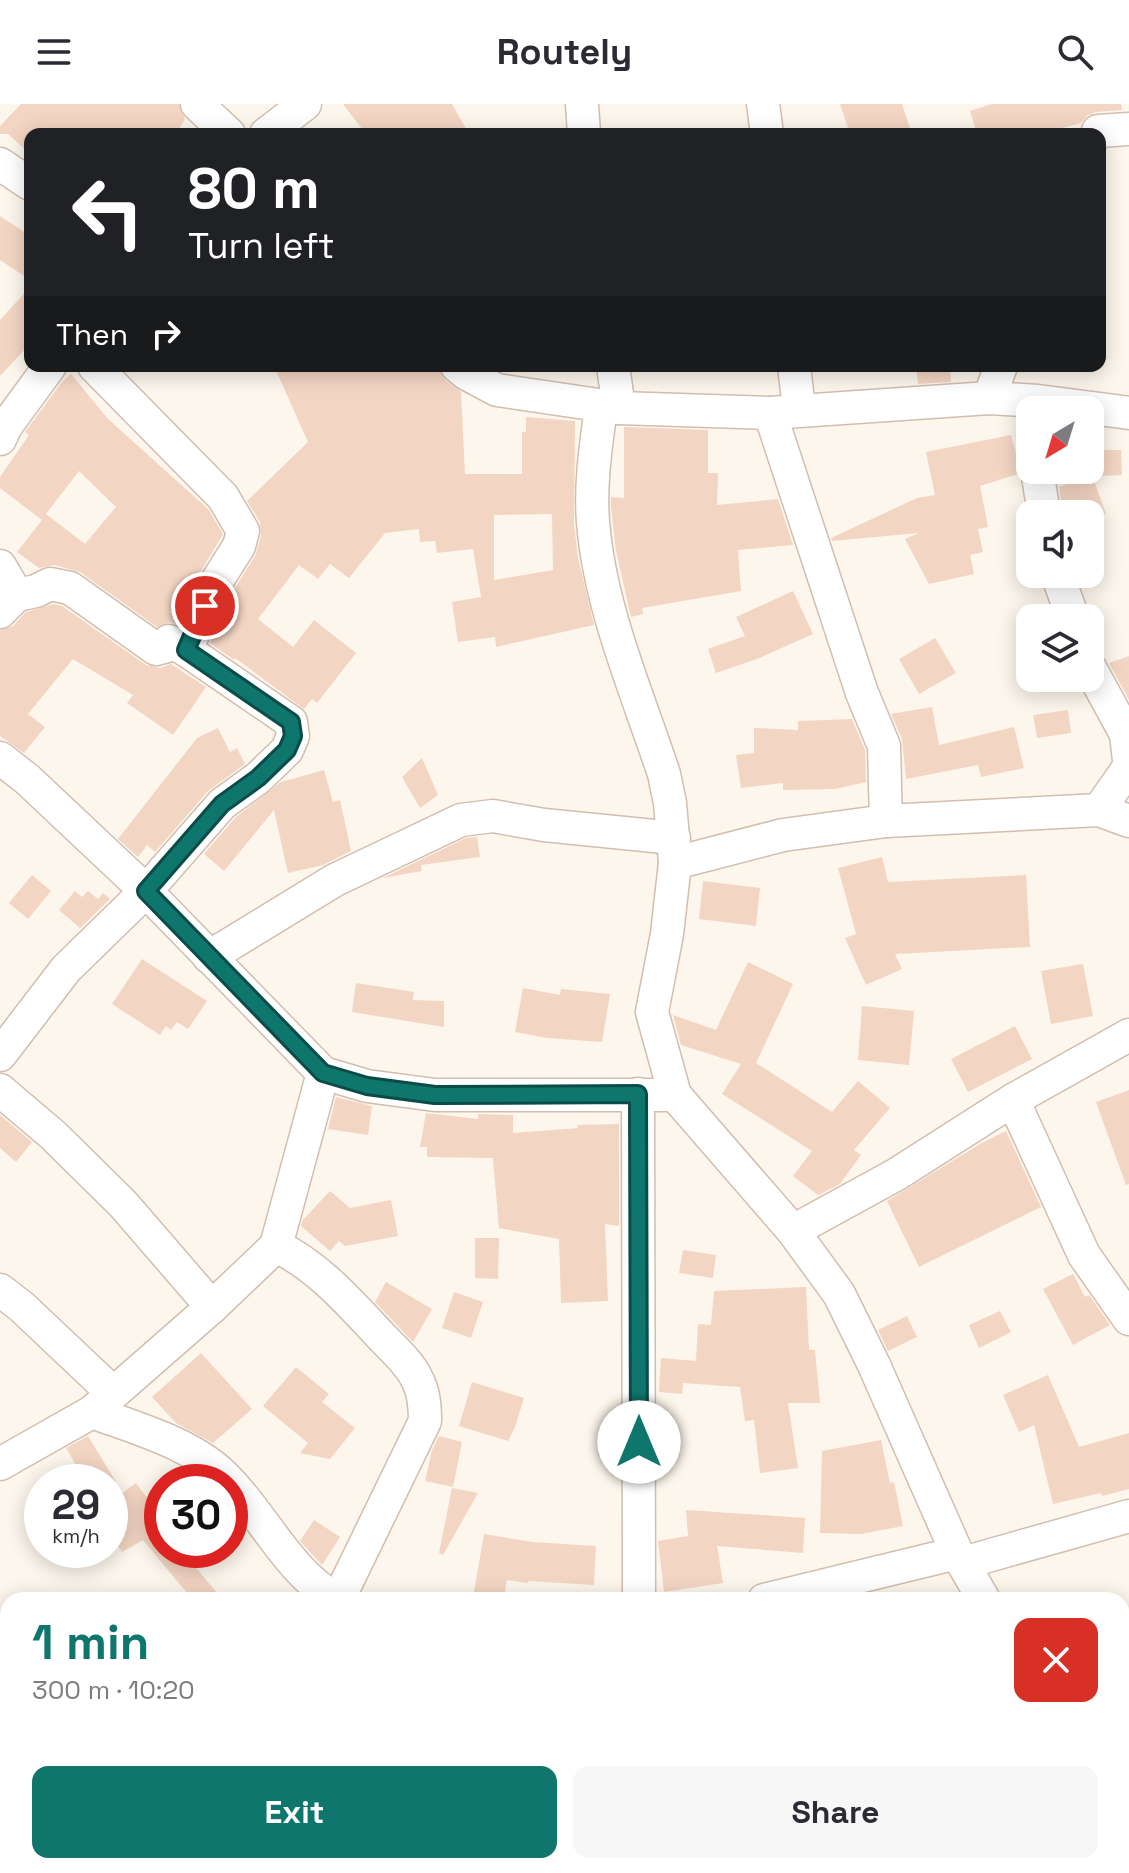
<!DOCTYPE html>
<html lang="en">
<head>
<meta charset="utf-8">
<style>
	:root { --surface:#fff; --page:#f7f7f7; --text:#2b2b33; --muted:#7c7c81; --accent:#0f766e }
	body { margin:0; font-family:"Space Grotesk",sans-serif; background:var(--page); color:var(--text); height:100vh; display:flex; flex-direction:column; font-size:30px; white-space:nowrap }
	* { box-sizing:border-box; margin:0 }
	p { font-size:26px; color:var(--muted) }
	.icon { flex:none; width:44px; height:44px; fill:none; stroke:currentColor; stroke-width:2; stroke-linecap:round; stroke-linejoin:round }
	.map { position:relative; flex:1; overflow:hidden }
	.details { position:absolute; left:0px; top:1488px; width:1130px; height:282px; display:flex; flex-direction:column; background:var(--surface); border-radius:24px 24px 0 0; box-shadow:0 4px 20px #0003 }
	.details>* { flex:none }
	.top-card { position:absolute; left:24px; top:24px; width:1082px; height:244px; border-radius:16px; box-shadow:0 4px 20px #0003; background:#202124; color:#fff; overflow:hidden }
	.needle { width:52px; rotate:218deg }
	.buttons { position:absolute; left:1016px; top:292px; display:grid; gap:16px }
	.buttons a { display:grid; place-items:center; width:88px; height:88px; border-radius:16px; background:var(--surface); box-shadow:0 4px 20px #0003; font-size:40px }
	.speed { position:absolute; left:24px; top:1360px; display:flex; gap:16px; font-size:40px; font-weight:700; text-align:center }
	.speed>* { display:grid; place-content:center; width:104px; height:104px; border-radius:50%; background:var(--surface); box-shadow:0 4px 20px #0003; line-height:1 }
	.speed small { font-size:20px; font-weight:400 }
	.speed .limit { border:12px solid #d22; background:#fff; color:#111 }
	.pin { position:absolute; display:grid; place-items:center; width:68px; height:68px; color:#fff; margin:-34px; border:4px solid #fff; border-radius:50%; box-shadow:0 2px 8px #0007 }
	.me { position:absolute; width:88px; margin:-44px; rotate:0deg; stroke-linejoin:round; filter:drop-shadow(0 0 6px #0008) }
	.turn { display:flex; align-items:center; gap:28px; height:168px; padding:0 32px; font-size:36px }
	.turn .icon { width:104px; height:104px; stroke-width:2.5 }
	.turn b { display:block; font-size:56px; line-height:68px }
	.then { display:flex; align-items:center; height:76px; padding:0 32px; background:#0003; gap:16px; font-size:30px }
	.round { display:grid; place-items:center; flex:none; width:84px; height:84px; border-radius:16px; background:var(--page) }
	.summary { display:flex; align-items:center; justify-content:space-between; height:136px; padding:0 32px }
	h1 { font-size:48px; font-weight:700; line-height:60px; color:var(--accent) }
	.action { display:flex; gap:16px; margin-top:auto; padding:16px 32px }
	.action a { flex:1; height:92px; border-radius:16px; background:var(--accent); color:#fff; font-size:32px; font-weight:700; line-height:92px; text-align:center }
	.action a+a { background:var(--page); color:var(--text) }
	header { display:flex; justify-content:space-between; align-items:center; height:104px; padding:0 32px; background:var(--surface); font-size:36px; font-weight:700 }
	.map>svg:first-child { display:block }
	.building { fill:#f3d5c3; fill-rule:evenodd }
	.lines { fill:none; stroke-linecap:round; stroke-linejoin:round }
	.minor-casing { stroke:#d1beb0; stroke-width:35 }
	.path { stroke:#d9b8a5; stroke-width:5; stroke-dasharray:2 6; stroke-linecap:butt }
	.minor { stroke:#fff; stroke-width:32 }
	.route-casing { stroke:#0a4d48; stroke-width:20 }
	.route { stroke:#0f766e; stroke-width:14 }
</style>
</head>
<body>
<header><svg class="icon" aria-label="menu" viewBox="0 0 24 24"><path d="M4 6h16M4 12h16M4 18h16"/></svg>Routely<svg class="icon" aria-label="search" viewBox="0 0 24 24"><circle cx="10" cy="10" r="6"/><path d="M15 15l6 6"/></svg></header>
<div class="map">
<svg width="1129" height="1769" viewBox="0 0 1129 1769">
	<rect width="100%" height="100%" fill="#fdf6ec"/>
	<g class="building">
		<path d="M21,0h158l6,15 -9,15h-146v20l-22,-20h-8v-8z"/>
		<path d="M343,0h109l17,30h-103z"/>
		<path d="M840,0h62l10,30h-62z"/>
		<path d="M992,0h129l1,6 -26,2 -9,4 -6,7 -42,11h-62l-7,-23z"/>
		<path d="M0,112l30,20v44l-30,-20z"/>
		<path d="M30,183v57l-30,32v-56z"/>
		<path d="M274,262h164l7,14 16,12 4,82h57v-42h4v-15l49,4 -1,103 4,34 16,67 -98,22 -1,-10 -37,5 -6,-40 29,-5 -8,-48 -36,4 -2,-12 -15,1 -1,-13 -34,4 -36,45 -19,-14 -12,15 -19,-14 -41,54 35,28 21,-27 42,33 -39,50 -5,-4 -8,10 -69,-51 -1,2 -24,-17 22,-50 23,-37 6,-20 -1,-14 -13,-21 61,-59zM552,410l1,56 -59,10v-65z"/>
		<path d="M916,262h34l1,16 -33,2z"/>
		<path d="M71,270l37,45 100,90 15,25 -25,42 -21,48 -8,-2 -12,5 -77,-55 -26,-7 -15,3 -22,-16 25,-32 -42,-32v-11l29,-42 -4,-3 37,-50zM79,367l37,36 -31,37 -39,-30z"/>
		<path d="M624,323l84,3v43h10l-1,32 61,-6 15,46 -55,5 3,41 -99,17 1,6 -12,3 -15,-66 -5,-44v-10l13,1z"/>
		<path d="M1011,331l8,29 -1,10 -38,12 8,41 -10,2 5,23 -13,3 4,19 -45,10 -24,-45 14,-6 -87,8 -1,-3 86,-40 18,-3 -9,-43z"/>
		<path d="M1097,346h24l1,25 -23,1z"/>
		<path d="M1092,371l14,39h-43l-4,-27z"/>
		<path d="M793,487l20,43 -56,25 -41,14 -8,-24 37,-13 -9,-19z"/>
		<path d="M53,500l9,2 84,59 14,3 11,-4 35,23 -33,48 -46,-32 6,-8 -60,-36 -45,55 17,13 -21,26 -24,-17v-106l13,-4 13,-14z"/>
		<path d="M935,534l21,35 -37,21 -20,-35z"/>
		<path d="M1129,552v44l-20,-37z"/>
		<path d="M932,603l7,38 75,-18 10,41 -43,9 -3,-12 -72,14 -4,-40 -11,-25z"/>
		<path d="M1068,606l3,23 -34,5 -4,-23z"/>
		<path d="M852,615l13,31 1,32 -31,7 -52,1v-7l-42,5 -5,-33 18,-2v-25l44,2v-9z"/>
		<path d="M218,624l12,24 7,-4 8,16 -37,27 -53,61 -8,-7 -9,12 -20,-18 79,-101z"/>
		<path d="M422,654l16,37 -18,13 -18,-31z"/>
		<path d="M324,666l9,32 7,-2 11,51 -28,14 -35,8 -14,-63 -50,61 -20,-17 31,-36 46,-36z"/>
		<path d="M477,733l3,20 -59,8 1,6 -39,7 83,-40z"/>
		<path d="M882,753l6,25 138,-7 4,72 -135,7 7,15 -36,16 -21,-47 11,-4 -18,-66z"/>
		<path d="M32,771l19,16 -23,28 -19,-16z"/>
		<path d="M703,777l57,7 -4,38 -57,-7z"/>
		<path d="M75,787l7,6 6,-6 10,8 5,-6 7,6 -30,29 -21,-18z"/>
		<path d="M142,855l65,42 -19,28 -11,-7 -6,8 -5,-4 -6,9 -48,-31z"/>
		<path d="M748,858l45,22 -37,79 76,49 26,-31 32,27 -36,42 7,5 -21,29 -22,11 -25,-19 19,-25 -90,-57 19,-30 -60,-19 -8,-30 43,15z"/>
		<path d="M1083,860l10,52 -42,8 -10,-53z"/>
		<path d="M356,879l58,9 -1,8 31,1v26l-92,-15z"/>
		<path d="M523,884l37,7 1,-6 49,5 -8,48 -55,-4 -32,-6z"/>
		<path d="M862,902l52,5 -5,54 -51,-5z"/>
		<path d="M1015,922l17,33 -64,33 -17,-33z"/>
		<path d="M1129,986v94l-3,1 -30,-83z"/>
		<path d="M336,993l36,9 -4,29 -40,-6z"/>
		<path d="M426,1009l52,6v-5l35,1v18l65,-5v-3l41,-1v102l-14,-2 3,77 -47,2 -2,-64 -60,-11 -6,-70 -66,-1v-10h-7z"/>
		<path d="M0,1011l32,27 -16,20 -16,-14z"/>
		<path d="M1006,1027l35,76 -122,60 -32,-66 93,-57z"/>
		<path d="M330,1087l20,17 41,-8 7,36 -53,10 -6,-5 -9,10 -29,-25 1,-5z"/>
		<path d="M475,1134h24l-1,41 -23,-1z"/>
		<path d="M683,1146l33,5 -3,23 -34,-5z"/>
		<path d="M1073,1170l12,23 4,-2 21,30 -37,20 -30,-56z"/>
		<path d="M386,1178l46,27 -19,33 -38,-40z"/>
		<path d="M806,1183l3,63h6l5,53h-32l10,65 -38,5 -6,-53 -9,1 -5,-34 -57,-4 -1,11 -23,-2 2,-34 35,3 2,-37 13,1 3,-34z"/>
		<path d="M454,1188l29,10 -12,36 -29,-10z"/>
		<path d="M1000,1207l11,21 -32,16 -10,-23z"/>
		<path d="M907,1212l10,21 -29,14 -10,-21z"/>
		<path d="M201,1249l51,56 -39,34 -37,-20 -24,-26z"/>
		<path d="M296,1263l33,27 -7,8 33,26 -25,31 -30,-6 8,-10 -45,-37z"/>
		<path d="M1048,1271l31,72 50,-14v56l-27,7 -1,-3 -48,11 -19,-79 -15,7 -16,-37z"/>
		<path d="M472,1278l52,16 -9,29 -7,14 -49,-15z"/>
		<path d="M88,1332l28,46h-30l-20,-34z"/>
		<path d="M439,1332l23,6 -9,45 -28,-6 7,-31z"/>
		<path d="M881,1336l9,43 4,-1 9,44 -42,8 -41,-1 2,-82z"/>
		<path d="M136,1379l26,35v32h19l42,50h-30l-50,-60 -21,12 -12,-19v-31z"/>
		<path d="M452,1384l26,5 -35,62 -4,-2z"/>
		<path d="M686,1406l119,8 -2,35 -86,-7 6,37 -59,9 -6,-51 30,-5z"/>
		<path d="M314,1416l26,17 -18,28 -22,-24z"/>
		<path d="M484,1430l48,8 64,4 -2,39 -66,-4v2l-21,-3 -3,17 -30,-5z"/>
	</g>
	<g class="lines">
		<g class="minor-casing">
			<g id="minor">
				<path d="M197,0l32,30"/>
				<path d="M582,0l2,30"/>
				<path d="M763,0l4,30"/>
				<path d="M266,30l39,-30"/>
				<path d="M1097,30l1,-3 31,-2"/>
				<path d="M0,60l30,20"/>
				<path d="M94,262l129,131 20,34 -4,15 -24,38 -29,66"/>
				<path d="M457,262l10,8 30,16 122,18 151,5 219,-15 49,3 91,12"/>
				<path d="M613,262l6,42"/>
				<path d="M794,262l5,43"/>
				<path d="M989,294l12,-32"/>
				<path d="M601,303c-5,38 -11,76 -8,115 7,87 44,170 71,252l6,29 5,60 -8,71 -15,78 23,83 118,136 46,63 35,71 83,188 27,47"/>
				<path d="M770,309l92,280 22,53 2,75"/>
				<path d="M0,335l6,-13 44,-60"/>
				<path d="M1037,366l7,44"/>
				<path d="M0,462l17,29"/>
				<path d="M1057,470l16,44"/>
				<path d="M0,508l17,-17 19,-4 14,-7 20,4 86,61 8,-2 5,-6 17,9 105,72 2,14 -6,14 -29,28 -36,26 -76,87 -80,78 -66,86"/>
				<path d="M1090,564l36,66 3,26"/>
				<path d="M0,654l27,21 119,112 177,182 44,13 68,9h240"/>
				<path d="M1099,706l30,-43"/>
				<path d="M675,759l108,-28 103,-14 213,-11 30,11"/>
				<path d="M209,853l126,-77 126,-60 32,-4 51,9 130,13"/>
				<path d="M0,986l53,45 70,69 89,103"/>
				<path d="M638,990l1,506"/>
				<path d="M1013,996l71,155 45,64"/>
				<path d="M793,1127l104,-57 116,-74 116,-65"/>
				<path d="M276,1142c42,20 73,56 104,89 13,14 29,27 37,44 7,13 8,27 8,42l-87,179"/>
				<path d="M0,1186l22,17 90,85"/>
				<path d="M92,1308c46,17 103,32 137,69 38,40 59,90 108,119"/>
				<path d="M0,1360l92,-52 120,-105 64,-61 47,-173"/>
				<path d="M963,1459l166,-47"/>
				<path d="M764,1496l193,-47"/>
				<path d="M1122,1711l7,11"/>
				<path d="M701,1762l2,7"/>
				<path d="M184,1769l7,-7"/>
				<path d="M971,1769l9,-7"/>
			</g>
		</g>
		<g class="path">
			<path d="M317,1762l15,7"/>
			<path d="M628,1769l24,-7"/>
		</g>
		<use href="#minor" class="minor"/>
	</g>
	<g class="lines">
		<g class="route-casing">
			<path id="route" d="M205,502l-19,44 105,72 2,14 -6,14 -29,28 -36,26 -76,87 177,182 44,13 68,9 203,-1 1,348"/>
		</g>
		<use href="#route" class="route"/>
	</g>
</svg>
<div class="buttons">
<a><svg class="needle" viewBox="-14 -14 28 28"><path d="M0-13l5 13h-10z" fill="#e53935"/><path d="M0 13l5-13h-10z" fill="#7c7c81"/></svg></a>
<a><svg class="icon" aria-label="sound" viewBox="0 0 24 24"><path d="M4 9h4l5-4v14l-5-4H4zM17 9q2 3 0 6"/></svg></a>
<a><svg class="icon" aria-label="layers" viewBox="0 0 24 24"><path d="M12 4l9 5-9 5-9-5zM3 14l9 5 9-5"/></svg></a>
</div>
<div class="speed"><div>29<small>km/h</small></div><div class="limit">30</div></div>
<div class="pin" style="left:205px;top:502px;background:#d93025"><svg class="icon" aria-label="arrive" viewBox="0 0 24 24"><path d="M6 21V4h12l-3 4 3 4H6"/></svg></div>
<svg class="me" style="left:639px;top:1338px" viewBox="-20 -20 40 40"><circle r="19" fill="#fff"/><path d="M0-13L10 11 0 6-10 11z" fill="#0f766e"/></svg>
<div class="top-card">
<div class="turn"><svg class="icon" aria-label="left" viewBox="0 0 24 24"><path d="M17 20v-9H6M10 6l-5 5 5 5"/></svg><div><b>80 m</b>Turn left</div></div>
<div class="then">Then<svg class="icon" aria-label="right" viewBox="0 0 24 24"><path d="M7 20v-9h11M14 6l5 5-5 5"/></svg></div>
</div>
<section class="details">
<div class="summary"><div><h1>1 min</h1><p>300 m · 10:20</p></div><a class="round" style="background:#d93025;color:#fff"><svg class="icon" aria-label="close" viewBox="0 0 24 24"><path d="M6 6l12 12M18 6L6 18"/></svg></a></div>
<div class="action"><a>Exit</a><a>Share</a></div>
</section>
</div>
</body>
</html>
